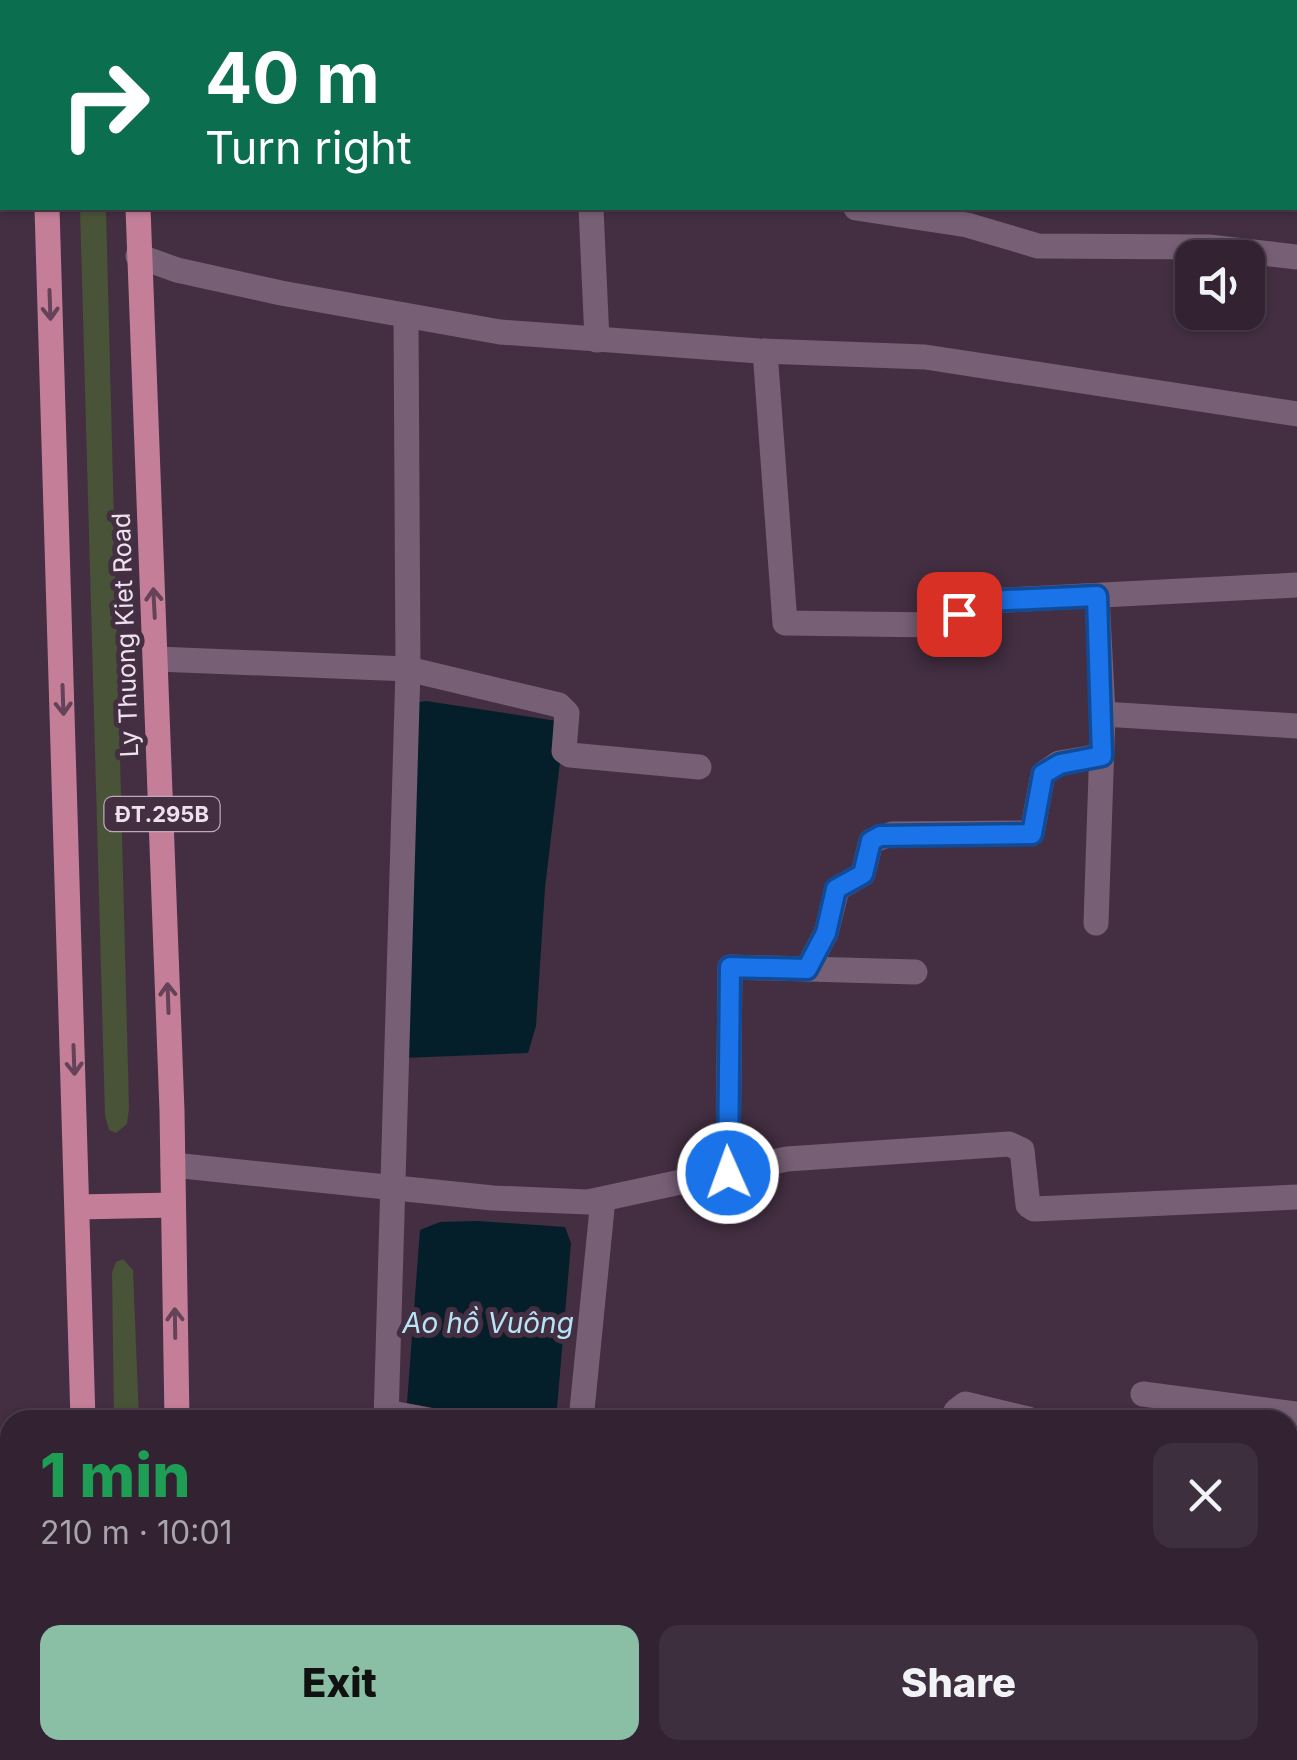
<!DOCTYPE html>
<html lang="en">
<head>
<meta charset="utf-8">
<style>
	:root { --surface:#322232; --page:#3d2f3e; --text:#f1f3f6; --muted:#a8a4ac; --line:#4d3f4d; --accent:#8abfa5 }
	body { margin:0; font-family:Inter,sans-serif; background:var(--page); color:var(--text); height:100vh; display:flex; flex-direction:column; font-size:38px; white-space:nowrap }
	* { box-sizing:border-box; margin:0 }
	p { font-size:32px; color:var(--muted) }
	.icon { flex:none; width:55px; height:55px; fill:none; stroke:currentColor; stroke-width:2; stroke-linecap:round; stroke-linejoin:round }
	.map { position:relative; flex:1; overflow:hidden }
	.panel { position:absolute; left:0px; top:1410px; width:1298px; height:350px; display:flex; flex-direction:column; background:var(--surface); border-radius:30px 30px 0 0; box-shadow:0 2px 8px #0004,0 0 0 2px var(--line) }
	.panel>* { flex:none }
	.guide { position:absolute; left:0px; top:0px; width:1298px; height:210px; box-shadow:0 2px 8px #0004,0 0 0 2px var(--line); background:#0b6e4f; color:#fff; overflow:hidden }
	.buttons { position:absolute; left:1175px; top:240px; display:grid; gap:20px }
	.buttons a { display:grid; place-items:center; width:90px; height:90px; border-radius:20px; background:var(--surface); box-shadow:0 2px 8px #0004,0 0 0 2px var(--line); font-size:50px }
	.pin { position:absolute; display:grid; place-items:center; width:85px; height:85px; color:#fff; margin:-42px; border-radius:20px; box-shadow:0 5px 15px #0006 }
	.me { position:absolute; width:110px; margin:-55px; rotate:358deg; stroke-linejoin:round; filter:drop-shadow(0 0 8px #0008) }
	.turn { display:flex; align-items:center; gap:35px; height:210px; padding:0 40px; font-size:45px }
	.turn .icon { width:130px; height:130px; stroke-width:2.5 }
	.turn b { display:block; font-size:70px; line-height:85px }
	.round { display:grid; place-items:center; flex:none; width:105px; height:105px; border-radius:20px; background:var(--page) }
	.overview { display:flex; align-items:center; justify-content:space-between; height:170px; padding:0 40px }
	h1 { font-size:60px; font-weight:800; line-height:75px; color:#1e9e55 }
	.action { display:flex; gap:20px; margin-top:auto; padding:20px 40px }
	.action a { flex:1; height:115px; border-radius:20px; background:var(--accent); color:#111; font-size:40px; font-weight:800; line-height:115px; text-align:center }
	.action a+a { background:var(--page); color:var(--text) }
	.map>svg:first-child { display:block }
	.green { fill:#485337 }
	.water { fill:#041f29 }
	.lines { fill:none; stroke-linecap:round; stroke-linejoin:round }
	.minor { stroke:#775f76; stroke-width:25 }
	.primary { stroke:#c57e98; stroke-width:25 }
	.oneway { stroke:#644258 }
	.route-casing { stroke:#114b97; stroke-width:25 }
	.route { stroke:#1a73e8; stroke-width:18 }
	.labels { text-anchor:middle; stroke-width:10; stroke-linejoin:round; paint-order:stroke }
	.shield { fill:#432e42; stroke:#bbabba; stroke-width:2.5 }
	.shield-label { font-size:22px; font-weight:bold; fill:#eee1ee }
	.street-label { font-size:25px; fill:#eee1ee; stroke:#432e42 }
	.water-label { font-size:28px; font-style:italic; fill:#b5e5f7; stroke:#432e42 }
</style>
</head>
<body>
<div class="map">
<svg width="1297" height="1760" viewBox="0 0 1297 1760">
	<rect width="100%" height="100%" fill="#432e42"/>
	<g class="green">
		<path d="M80,208h26l23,900 -2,16 -11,9 -7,-3 -4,-15z"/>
		<path d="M123,1259l10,11 6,150h-25l-2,-148 4,-10z"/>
	</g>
	<g class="water">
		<path d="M426,701l131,20 5,24 -17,143 -9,138 -8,27 -126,5 2,-353z"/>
		<path d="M477,1221l88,6 6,16 -15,177h-57l-92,-17 13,-173 20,-8z"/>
	</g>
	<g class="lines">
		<g class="minor">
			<path d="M587,0v2"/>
			<path d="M591,208l6,132"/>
			<path d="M856,208l111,17 71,21 171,1 88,10"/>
			<path d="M138,256l39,14 104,23 219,39 259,19 166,6 372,57"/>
			<path d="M765,351l20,272 151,2 51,-24 310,-16"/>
			<path d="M157,659l251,10 151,36 8,8 -3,38 6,4 129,12"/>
			<path d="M1103,714l194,12"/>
			<path d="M1096,923l7,-209 -6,-118"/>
			<path d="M807,969l19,-36 11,-44 26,-15 8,-33 21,-7 140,-1 11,-59 16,-11 42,-7"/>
			<path d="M173,1165l320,33 95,4 199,-43 222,-15 13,6 6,55 6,4 263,-12"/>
			<path d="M728,1173l2,-206 185,5"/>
			<path d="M1143,1394l154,20"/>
			<path d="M386,1412l42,8"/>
			<path d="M386,1420l22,-751 -2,-351"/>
			<path d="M581,1420l22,-221"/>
			<path d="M953,1420l3,-9 9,-7 63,15"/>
			<path d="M379,1760v-10"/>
			<path d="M864,1760l1,-10"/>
			<path d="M1190,1760l2,-10"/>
		</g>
		<g class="primary">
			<path d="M41,0v2"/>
			<path d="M134,0l1,2"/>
			<path d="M47,208l36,1212"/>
			<path d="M138,208l34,903 5,309"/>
			<path d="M78,1207l95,-2"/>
			<path d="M89,1750v10"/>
			<path d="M181,1750v10"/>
		</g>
	</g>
	<defs><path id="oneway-shaft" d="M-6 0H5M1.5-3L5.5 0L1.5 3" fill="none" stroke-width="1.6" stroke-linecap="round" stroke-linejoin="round" transform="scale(2.5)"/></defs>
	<g class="oneway">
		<use href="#oneway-shaft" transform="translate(50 305) rotate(88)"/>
		<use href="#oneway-shaft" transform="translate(154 603) rotate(-93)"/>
		<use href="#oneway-shaft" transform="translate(63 700) rotate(88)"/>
		<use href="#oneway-shaft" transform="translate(168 998) rotate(-92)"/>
		<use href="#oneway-shaft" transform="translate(74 1060) rotate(88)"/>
		<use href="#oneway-shaft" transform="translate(175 1323) rotate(-91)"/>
	</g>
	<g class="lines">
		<g class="route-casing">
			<path id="route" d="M728,1173l2,-206 77,2 19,-36 10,-44 27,-15 8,-33 9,-5 152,-2 11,-60 17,-10 42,-8 -5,-160 -111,5 -27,13"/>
		</g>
		<use href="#route" class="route"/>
	</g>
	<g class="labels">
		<rect class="shield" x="104.5" y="797" width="115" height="34" rx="8"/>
		<g class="shield-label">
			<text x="162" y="822">ĐT.295B</text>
		</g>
		<g class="street-label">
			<text transform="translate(125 635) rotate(-92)" y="9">Ly Thuong Kiet Road</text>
		</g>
		<g class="water-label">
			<text x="488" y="1333">Ao hồ Vuông</text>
		</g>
	</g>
</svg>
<div class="buttons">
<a><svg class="icon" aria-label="sound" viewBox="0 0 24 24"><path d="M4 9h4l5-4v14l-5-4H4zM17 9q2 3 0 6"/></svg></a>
</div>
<div class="pin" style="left:959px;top:614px;background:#d93025"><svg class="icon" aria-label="arrive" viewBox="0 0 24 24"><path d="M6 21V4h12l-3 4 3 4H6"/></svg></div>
<svg class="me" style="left:728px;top:1173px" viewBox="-20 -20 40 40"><circle r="17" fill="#1a73e8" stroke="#fff" stroke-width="3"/><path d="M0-11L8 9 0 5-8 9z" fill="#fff"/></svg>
<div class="guide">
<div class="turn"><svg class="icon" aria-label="right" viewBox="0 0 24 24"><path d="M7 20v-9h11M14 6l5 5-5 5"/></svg><div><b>40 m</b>Turn right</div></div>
</div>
<section class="panel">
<div class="overview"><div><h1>1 min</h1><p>210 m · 10:01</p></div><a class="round"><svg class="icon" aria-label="close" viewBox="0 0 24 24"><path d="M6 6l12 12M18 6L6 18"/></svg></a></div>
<div class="action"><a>Exit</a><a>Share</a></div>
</section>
</div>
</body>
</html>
